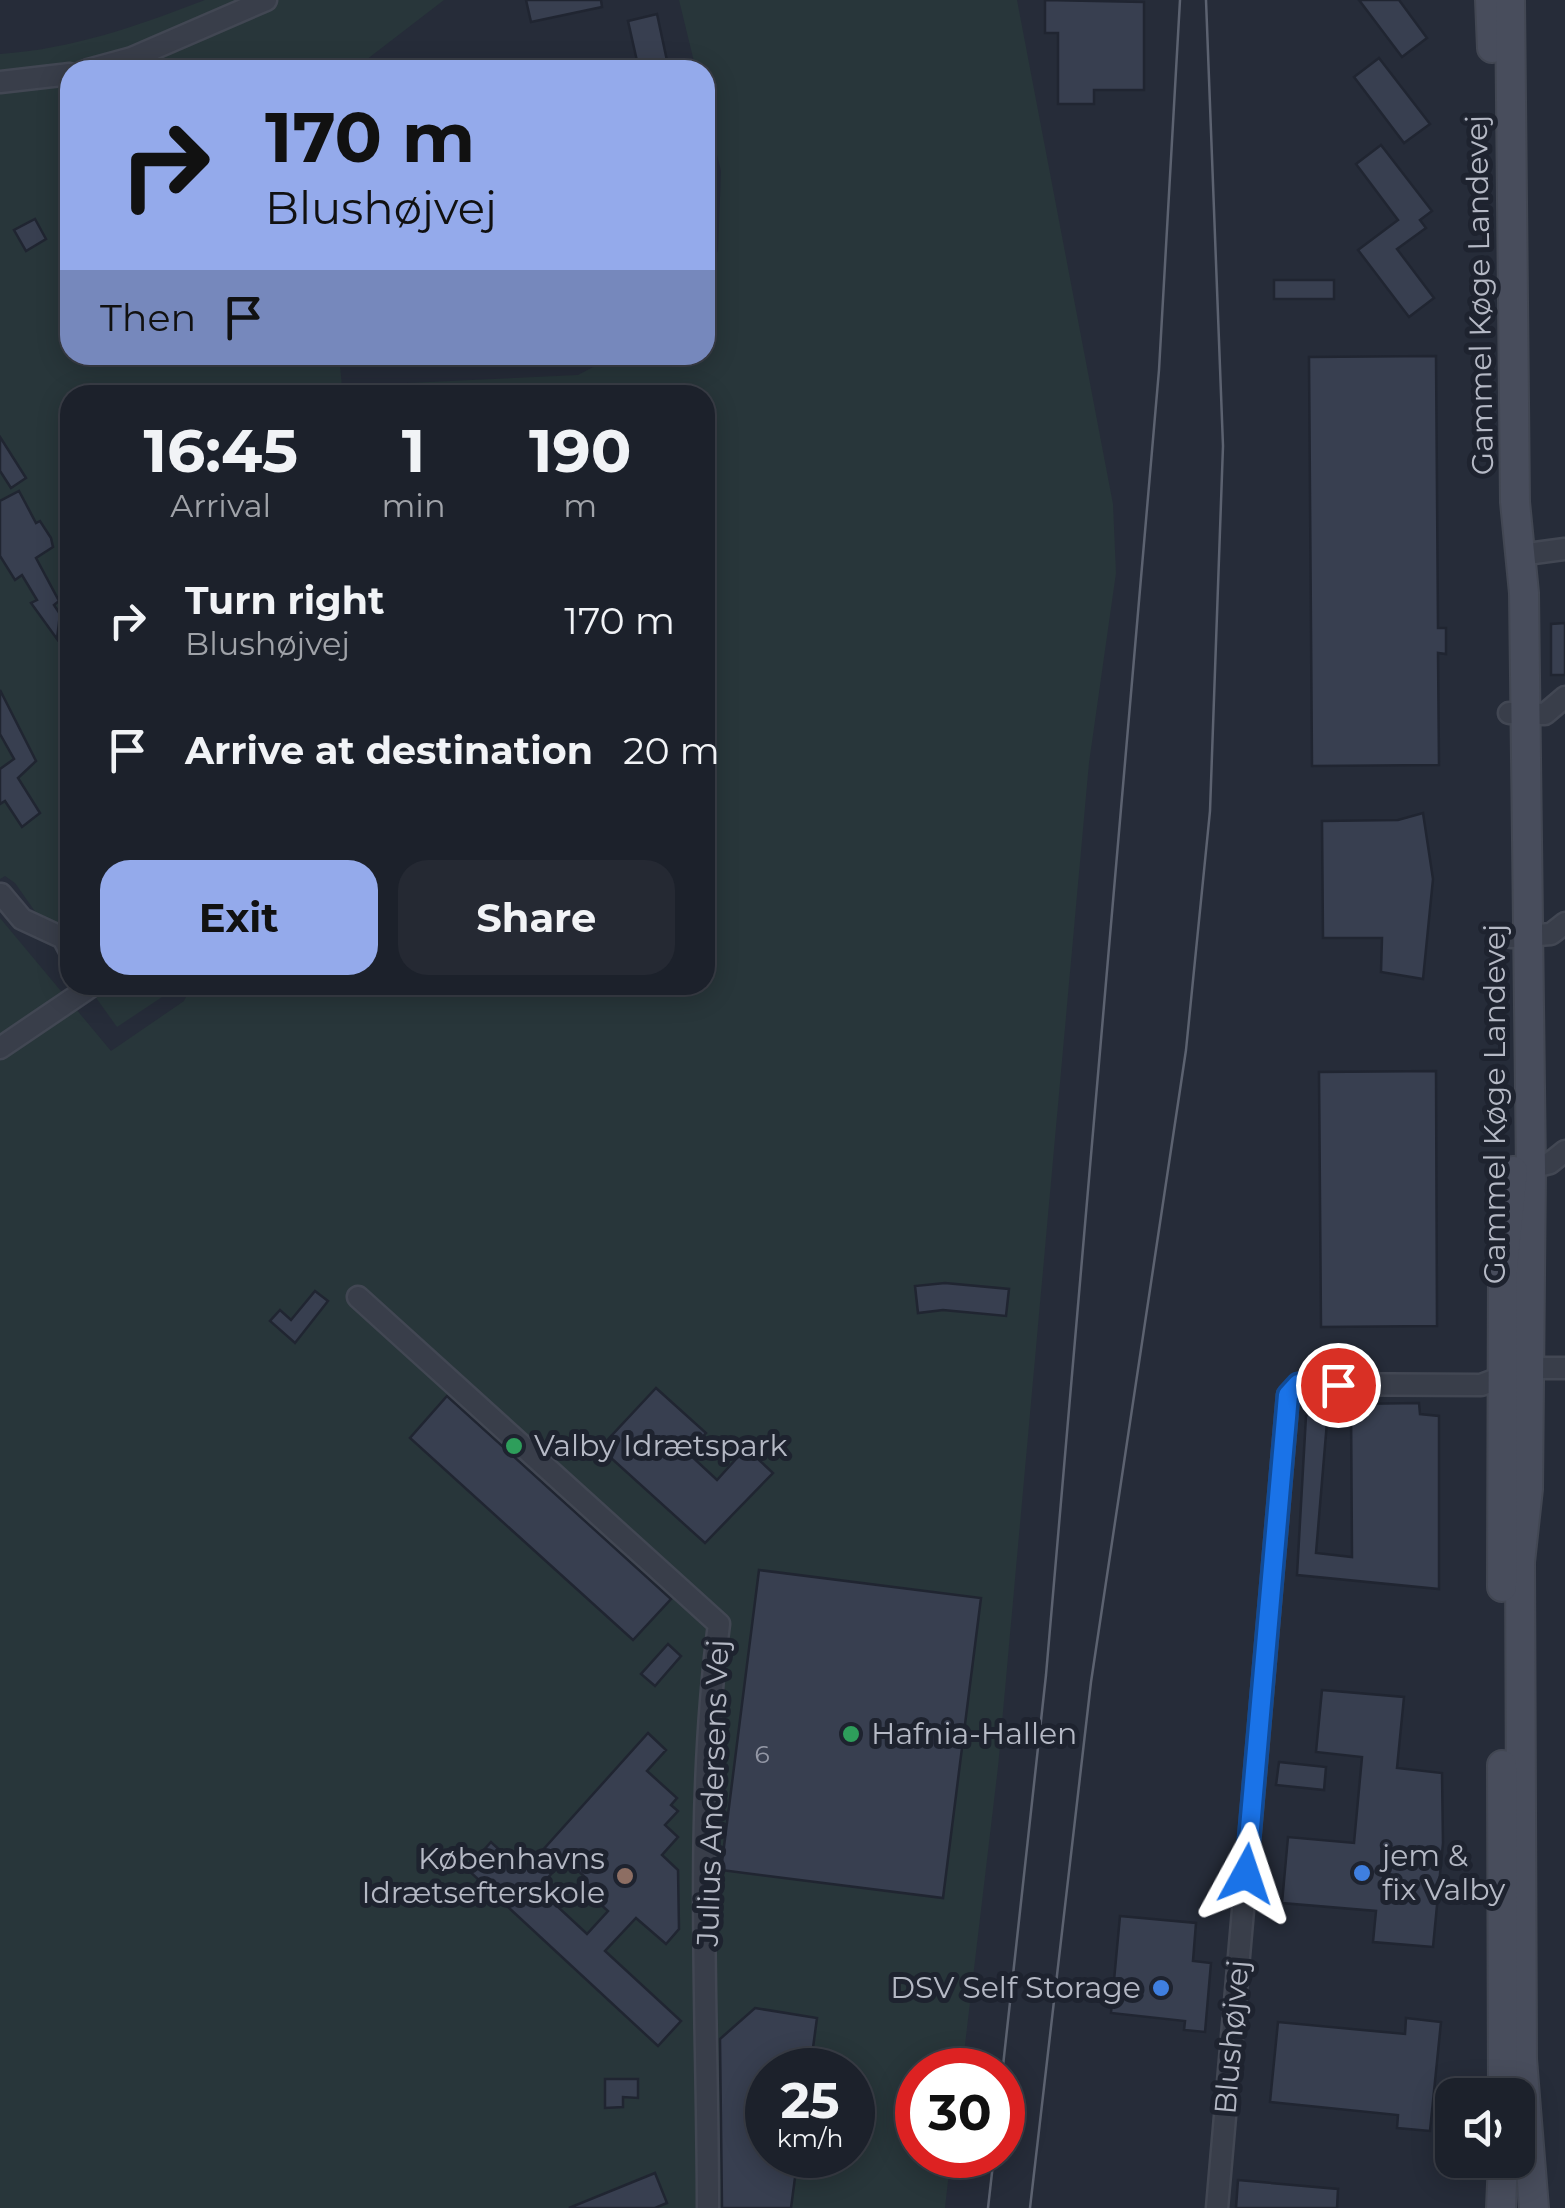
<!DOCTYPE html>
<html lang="en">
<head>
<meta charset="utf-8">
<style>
	:root { --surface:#1c212b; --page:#252933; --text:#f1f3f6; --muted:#a0a3a9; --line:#3a3e47; --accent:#94aaeb }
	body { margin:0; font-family:Montserrat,sans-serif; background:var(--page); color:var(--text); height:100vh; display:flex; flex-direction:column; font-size:38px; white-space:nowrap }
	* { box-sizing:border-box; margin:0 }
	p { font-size:32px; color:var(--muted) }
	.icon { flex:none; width:55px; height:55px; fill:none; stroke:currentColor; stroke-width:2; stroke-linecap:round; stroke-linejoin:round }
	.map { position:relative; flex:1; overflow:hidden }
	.panel { position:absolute; left:60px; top:385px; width:655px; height:610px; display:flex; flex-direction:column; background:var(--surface); border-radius:30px; box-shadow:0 5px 25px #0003,0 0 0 2px var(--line) }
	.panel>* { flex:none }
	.top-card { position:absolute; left:60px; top:60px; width:655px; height:305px; border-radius:30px; box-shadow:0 5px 25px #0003,0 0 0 2px var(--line); background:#94aaeb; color:#111; overflow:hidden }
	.controls { position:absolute; left:1435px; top:2078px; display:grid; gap:20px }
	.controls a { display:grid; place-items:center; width:100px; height:100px; border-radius:20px; background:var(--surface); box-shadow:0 5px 25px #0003,0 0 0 2px var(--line); font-size:50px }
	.speed { position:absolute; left:745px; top:2048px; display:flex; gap:20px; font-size:50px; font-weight:700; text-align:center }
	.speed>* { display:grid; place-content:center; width:130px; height:130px; border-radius:50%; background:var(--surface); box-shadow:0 5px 25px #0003,0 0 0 2px var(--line); line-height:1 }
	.speed small { font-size:25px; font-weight:400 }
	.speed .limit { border:15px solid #d22; background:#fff; color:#111 }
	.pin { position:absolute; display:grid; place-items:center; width:85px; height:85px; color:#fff; margin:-42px; border:5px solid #fff; border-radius:50%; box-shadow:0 2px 10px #0007 }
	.me { position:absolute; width:110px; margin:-55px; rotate:5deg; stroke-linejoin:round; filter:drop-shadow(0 0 8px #0008) }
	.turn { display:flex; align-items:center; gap:35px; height:210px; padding:0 40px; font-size:45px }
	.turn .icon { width:130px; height:130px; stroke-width:2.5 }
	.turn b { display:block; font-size:70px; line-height:85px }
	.then { display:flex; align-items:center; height:95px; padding:0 40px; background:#0003; gap:20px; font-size:38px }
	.eta { display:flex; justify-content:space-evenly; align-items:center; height:170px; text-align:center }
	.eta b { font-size:60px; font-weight:700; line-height:70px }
	.primary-button { display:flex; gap:20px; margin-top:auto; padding:20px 40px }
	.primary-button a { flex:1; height:115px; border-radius:30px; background:var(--accent); color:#111; font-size:40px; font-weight:700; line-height:115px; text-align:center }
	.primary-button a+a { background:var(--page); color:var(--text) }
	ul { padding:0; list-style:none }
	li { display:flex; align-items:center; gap:30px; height:130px; padding:0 40px }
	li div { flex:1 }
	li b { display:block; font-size:38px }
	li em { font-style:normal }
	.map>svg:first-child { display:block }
	.green { fill:#28363a; fill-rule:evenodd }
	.building { fill:#383f50; stroke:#202531; stroke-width:2.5; fill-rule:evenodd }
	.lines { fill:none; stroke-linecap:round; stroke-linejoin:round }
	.minor-casing { stroke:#424753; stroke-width:25 }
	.secondary-casing { stroke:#424753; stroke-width:32 }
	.minor { stroke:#393e4a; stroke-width:20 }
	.secondary { stroke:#484d5c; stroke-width:28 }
	.tram { stroke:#5c6270; stroke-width:2.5 }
	.route-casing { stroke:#114b97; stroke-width:25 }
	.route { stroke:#1a73e8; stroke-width:18 }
	.leisure-dot { fill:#2e9e5b; stroke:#1e232f; stroke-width:4 }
	.shop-dot { fill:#3f7fe0; stroke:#1e232f; stroke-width:4 }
	.education-dot { fill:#8d6e63; stroke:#1e232f; stroke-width:4 }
	.labels { text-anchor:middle; stroke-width:10; stroke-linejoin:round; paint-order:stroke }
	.number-label { font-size:25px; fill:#9498a6 }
	.street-label { font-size:30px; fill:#b5b9c5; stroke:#1e232f }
	.poi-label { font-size:30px; fill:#b5b9c5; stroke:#1e232f; text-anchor:start }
</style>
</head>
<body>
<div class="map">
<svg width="1565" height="2208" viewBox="0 0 1565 2208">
	<rect width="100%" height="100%" fill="#262c39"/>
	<g class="green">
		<path d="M205,0h239l-91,70h-283v285h269l3,31 236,-11 38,-20h89v-85l13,-19 3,-80 -16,-64v-37h-9l-17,-70h338l96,504 3,69 -27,190 -91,1004 -36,303h-44v85h33l-6,53h-945v-1290l111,133 73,-50 8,-16h513v-590h-635v566l-55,-78 -10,-7 -5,3v-825c73,-5 137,-28 205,-54zM768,2070h84v85h-84z"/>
		<path d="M87,985h93l-63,42z"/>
	</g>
	<g class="building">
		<path d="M526,0h75l1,7 -71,15z"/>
		<path d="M1045,0l99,2v88h-50v14h-36v-71h-13z"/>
		<path d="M1359,0h40l28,38 -25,19z"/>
		<path d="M657,14l12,56h-30l-11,-49z"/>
		<path d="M1379,58l51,66 -26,19 -50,-66z"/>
		<path d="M1381,145l51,66 -12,9 6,8 -29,21 37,49 -25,19 -51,-67 40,-30 -42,-56z"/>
		<path d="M35,219l11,20 -20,12 -12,-21z"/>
		<rect x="1274" y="280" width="60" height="19"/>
		<path d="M1436,356l2,272h8v26l-8,-1 1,112 -127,1 -3,-409z"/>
		<path d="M0,437l26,41 -15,10 -11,-17z"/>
		<path d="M19,491l17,32 4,-2 11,17 2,9 -17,11 23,43 -5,4 6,9 -3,25 -26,-36 6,-3 -15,-25 -7,5 -15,-24v-55z"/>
		<path d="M1565,623v52h-14v-51z"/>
		<path d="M0,690l36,71 -18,17 22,35 -18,14 -17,-26 -5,3v-35l14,-10 -14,-25z"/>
		<path d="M1423,813l10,66 -10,100 -42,-7 1,-34h-59l-1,-117 76,-1z"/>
		<path d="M1436,1071l1,255 -116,1 -2,-255z"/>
		<path d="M945,1283l64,6 -3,27 -63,-6 -25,3 -3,-27z"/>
		<path d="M315,1291l13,10 -33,42 -25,-22 10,-11 11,10z"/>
		<path d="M656,1388l50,45 -18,20 29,27 29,-32 27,25 -68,70 -105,-95z"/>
		<path d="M447,1396l224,203 -38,41 -223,-202z"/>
		<path d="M1325,1398h4l-13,155 36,4 -1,-153 68,-1 1,11 19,2v173l-142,-14 9,-159z"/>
		<path d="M759,1570l222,28 -38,300 -222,-28z"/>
		<path d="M668,1644l13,12 -26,30 -14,-12z"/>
		<path d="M1322,1690l82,7 -7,71 45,5 1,70 -10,104 -60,-5 3,-31 -94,-8 6,-66 66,6 8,-86 -46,-5z"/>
		<path d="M648,1733l18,17 -19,21 30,27 -6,7 7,6 -13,14 13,12 -16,18 16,15 1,59 -13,15 -30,-26 -31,33 76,70 -23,25 -191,-177 24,-27 32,30zM565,1859l21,19 -7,7 29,26 -21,23 -43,-40 6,-6 -6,-6z"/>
		<path d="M1279,1762l47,5 -2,23 -48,-5z"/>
		<path d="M1120,1916l76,7 -3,38 18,2 -6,69 -21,-2 1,-9 -74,-8z"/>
		<path d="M755,2008l62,10 -7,52h-42v85h30l-7,53h-69l-2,-169z"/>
		<path d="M1406,2018l35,4 -11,109 -33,-3 1,-13 -128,-13 8,-80 127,12z"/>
		<path d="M605,2079h33v19l-15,-1v10l-18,1z"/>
		<path d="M655,2173l12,30 -12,5h-86z"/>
		<path d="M1238,2180l100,9 -1,19h-101z"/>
	</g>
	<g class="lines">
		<g class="minor-casing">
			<g id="minor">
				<path d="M88,70l44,-12 134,-58"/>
				<path d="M0,82l70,-8"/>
				<path d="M1520,555l45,-6"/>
				<path d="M1509,713l36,1 20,-17"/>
				<path d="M1,894l21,25 41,19 7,13"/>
				<path d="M1511,937l40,-3 14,-11"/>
				<path d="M0,1048l93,-63"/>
				<path d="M1518,1171l32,-8 15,-12"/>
				<path d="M358,1297l361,327c-25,192 -11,391 -11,584"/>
				<path d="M1217,2208l71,-813 11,-11 182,1 46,-17h38"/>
			</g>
		</g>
		<g class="secondary-casing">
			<g id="secondary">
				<path d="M1490,0l2,48"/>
				<path d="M1510,0l5,502 9,91 7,577 -3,319 -8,73 2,497 12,149"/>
				<path d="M1502,1587l1,-319 10,-97"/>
				<path d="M1502,1765l1,330"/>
				<path d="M1501,2208l2,-48"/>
			</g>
		</g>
		<use href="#minor" class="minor"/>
		<use href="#secondary" class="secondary"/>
		<g class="tram">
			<path d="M1002,2075l44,-400 113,-1305 21,-370"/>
			<path d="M988,2208l6,-53"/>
			<path d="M1030,2208l61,-526 95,-632 24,-239 13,-365 -17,-446"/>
		</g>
	</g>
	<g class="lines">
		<g class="route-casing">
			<path id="route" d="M1246,1874l42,-479 10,-11 40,1"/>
		</g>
		<use href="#route" class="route"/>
	</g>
	<g class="leisure-dot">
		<circle cx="514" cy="1446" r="10"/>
		<circle cx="851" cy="1734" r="10"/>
	</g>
	<g class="shop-dot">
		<circle cx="1362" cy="1873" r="10"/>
		<circle cx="1161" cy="1988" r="10"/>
	</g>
	<circle class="education-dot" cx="625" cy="1876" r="10"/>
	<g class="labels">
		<g class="number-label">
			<text x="762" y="1763">6</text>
		</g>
		<g class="street-label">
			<text transform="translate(1480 295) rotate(-91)" y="10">Gammel Køge Landevej</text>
			<text transform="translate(1495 1104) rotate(-90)" y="10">Gammel Køge Landevej</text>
			<text transform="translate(713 1793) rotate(-88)" y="10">Julius Andersens Vej</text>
			<text transform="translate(1232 2037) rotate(-85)" y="10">Blushøjvej</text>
		</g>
		<g class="poi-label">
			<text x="534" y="1456">Valby Idrætspark</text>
			<text x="871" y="1744">Hafnia-Hallen</text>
			<text x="1382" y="1866">jem &amp;<tspan x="1382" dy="34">fix Valby</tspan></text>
			<text x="605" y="1869" text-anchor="end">Københavns<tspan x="605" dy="34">Idrætsefterskole</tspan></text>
			<text x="1141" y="1998" text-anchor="end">DSV Self Storage</text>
		</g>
	</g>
</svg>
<div class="controls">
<a><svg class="icon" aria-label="sound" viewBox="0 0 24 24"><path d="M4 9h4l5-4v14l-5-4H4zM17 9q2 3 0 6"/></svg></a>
</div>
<div class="speed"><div>25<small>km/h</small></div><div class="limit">30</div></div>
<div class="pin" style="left:1338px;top:1385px;background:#d93025"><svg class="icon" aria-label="arrive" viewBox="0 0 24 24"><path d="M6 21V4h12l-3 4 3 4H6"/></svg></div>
<svg class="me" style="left:1246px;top:1874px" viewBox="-20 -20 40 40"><path d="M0-17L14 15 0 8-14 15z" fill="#1a73e8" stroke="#fff" stroke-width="4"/></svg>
<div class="top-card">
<div class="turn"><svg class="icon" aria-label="right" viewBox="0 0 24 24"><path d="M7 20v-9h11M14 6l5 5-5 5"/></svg><div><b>170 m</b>Blushøjvej</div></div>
<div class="then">Then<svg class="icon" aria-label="arrive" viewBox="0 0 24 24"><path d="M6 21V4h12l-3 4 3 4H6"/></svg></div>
</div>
<section class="panel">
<div class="eta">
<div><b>16:45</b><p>Arrival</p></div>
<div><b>1</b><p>min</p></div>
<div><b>190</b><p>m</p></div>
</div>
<ul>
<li><svg class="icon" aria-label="right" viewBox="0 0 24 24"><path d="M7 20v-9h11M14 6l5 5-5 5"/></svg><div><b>Turn right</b><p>Blushøjvej</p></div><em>170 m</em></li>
<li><svg class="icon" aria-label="arrive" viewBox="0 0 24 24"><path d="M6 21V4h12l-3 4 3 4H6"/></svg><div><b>Arrive at destination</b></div><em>20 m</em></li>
</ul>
<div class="primary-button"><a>Exit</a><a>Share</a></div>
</section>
</div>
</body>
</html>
